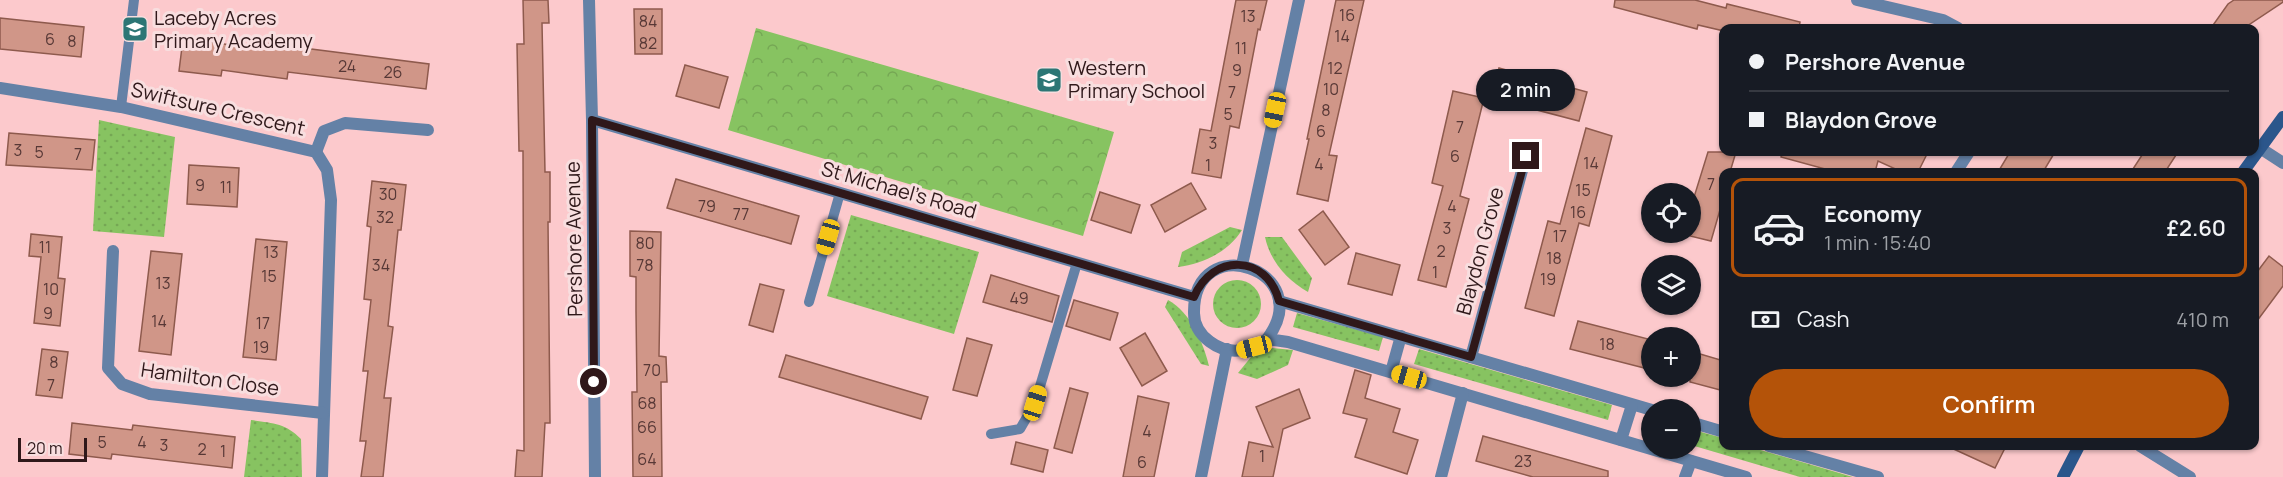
<!DOCTYPE html>
<html lang="en">
<head>
<meta charset="utf-8">
<style>
	:root { --surface:#171b24; --page:#20242c; --text:#f1f3f6; --muted:#9ea1a6; --line:#363941; --accent:#b45309 }
	body { margin:0; font-family:Manrope,sans-serif; background:var(--page); color:var(--text); height:100vh; display:flex; flex-direction:column; font-size:22px; white-space:nowrap }
	* { box-sizing:border-box; margin:0 }
	p { font-size:20px; color:var(--muted) }
	.icon { flex:none; width:33px; height:33px; fill:none; stroke:currentColor; stroke-width:2; stroke-linecap:round; stroke-linejoin:round }
	.map { position:relative; flex:1; overflow:hidden }
	.side { position:absolute; left:1719px; top:168px; width:540px; height:282px; display:flex; flex-direction:column; background:var(--surface); border-radius:12px; box-shadow:0 2px 4px #0004 }
	.side>* { flex:none }
	.banner { position:absolute; left:1719px; top:24px; width:540px; height:132px; border-radius:12px; box-shadow:0 2px 4px #0004; display:grid; align-content:center; height:132px; padding:0 30px; background:var(--surface) }
	.fabs { position:absolute; left:1641px; top:183px; display:grid; gap:12px }
	.fabs a { display:grid; place-items:center; width:60px; height:60px; border-radius:50%; background:var(--surface); box-shadow:0 2px 4px #0004; font-size:30px }
	.scale { position:absolute; left:18px; bottom:15px; width:69px; box-sizing:border-box; padding-left:6px; border:3px solid #2f181a; border-top:0; font-size:16px; line-height:21px; white-space:nowrap; color:#2f181a; -webkit-text-stroke:4px #f8dedf; paint-order:stroke }
	.end { position:absolute; width:27px; height:27px; margin:-14px; border:8px solid #2f181a; background:#fff; box-shadow:0 0 0 3px #fff }
	.from { border-radius:50% }
	.bubble { position:absolute; height:42px; border-radius:21px; background:var(--surface); box-shadow:0 2px 4px #0004; font-size:20px; font-weight:600; line-height:42px; text-align:center }
	.car { position:absolute; width:18px; height:36px; margin:-18px -9px; border-radius:8px; box-shadow:0 0 4px 2px #0007; background:linear-gradient(#f5c518 24%,#345 0 40%,#f5c518 0 76%,#345 0 86%,#f5c518 0) }
	.banner b { display:flex; align-items:center; gap:21px; height:57px; font-size:22px }
	.banner b+b { border-top:2px solid var(--line) }
	.banner i { width:15px; height:15px; background:var(--text) }
	ul { padding:10px 0 0; list-style:none }
	li { display:flex; align-items:center; gap:18px; height:99px; margin:0 12px 9px; padding:0 18px; border:3px solid transparent; border-radius:12px }
	li div { flex:1 }
	li b { display:block; font-size:22px }
	li em { font-style:normal; font-weight:600 }
	li.selected { border-color:var(--accent) }
	li>.icon { width:54px; height:54px; stroke-width:1.5 }
	.pay { display:flex; align-items:center; gap:15px; height:66px; padding:0 30px; font-size:22px }
	.pay p { margin-inline-start:auto }
	.action { display:flex; gap:12px; margin-top:auto; padding:12px 30px }
	.action a { flex:1; height:69px; border-radius:36px; background:var(--accent); color:#fff; font-size:24px; font-weight:600; line-height:69px; text-align:center }
	.map>svg:first-child { display:block }
	.grass { fill:url(#grass-dots) }
	.forest { fill:url(#forest-crowns) }
	.building { fill:#d09688; stroke:#8e5a4d; stroke-width:1.5 }
	.lines { fill:none; stroke-linecap:round; stroke-linejoin:round }
	.lane { stroke:#6481a6; stroke-width:10 }
	.street { stroke:#6481a6; stroke-width:12 }
	.secondary { stroke:#2b568b; stroke-width:12 }
	.route { stroke:#2f181a; stroke-width:8 }
	.labels { text-anchor:middle; stroke-width:6; stroke-linejoin:round; paint-order:stroke }
	.number-label { font-size:16px; fill:#573836 }
	.poi-label { font-size:20px; fill:#2f181a; stroke:#f8dedf; text-anchor:start }
	.street-label { font-size:20px; fill:#2f181a; stroke:#f8dedf }
</style>
</head>
<body>
<div class="map">
<svg width="2283" height="477" viewBox="0 0 2283 477">
	<defs>
		<pattern id="grass-dots" width="8" height="8" patternUnits="userSpaceOnUse" patternTransform="scale(1.5)"><rect width="8" height="8" fill="#87c361"/><path d="M2 2h.1M6 6h.1" fill="none" stroke="#75a754" stroke-width="1.8" stroke-linecap="round"/></pattern>
		<pattern id="forest-crowns" width="20" height="18" patternUnits="userSpaceOnUse" patternTransform="scale(1.5)"><rect width="20" height="18" fill="#87c361"/><path d="M2 6a3 3 0 1 1 6 0M12 15a3 3 0 1 1 6 0" fill="none" stroke="#75a754"/></pattern>
	</defs>
	<rect width="100%" height="100%" fill="#fcc9cc"/>
	<g class="grass">
		<polygon points="99,120 175,137 164,237 93,231"/>
		<polygon points="851,215 979,252 954,334 827,296"/>
		<path d="M1230 227 1242 230C1228 252 1203 264 1178 267L1182 252Z"/>
		<path d="M1265 237H1282L1312 278 1308 292C1287 280 1270 261 1265 237Z"/>
		<circle cx="1237" cy="304" r="24"/>
		<path d="M1168 300C1191 313 1203 342 1209 366L1201 364 1165 307Z"/>
		<polygon points="1297,313 1383,337 1379,351 1293,327"/>
		<polygon points="1272,348 1293,350 1288,365 1257,379 1238,373 1251,357"/>
		<polygon points="1419,349 1612,405 1608,420 1414,364"/>
		<path d="M251 420C272 423 286 423 301 439L302 477H244Z"/>
		<polygon points="1690,429 1723,438 1724,446 1747,446 1853,477 1800,477 1691,445"/>
	</g>
	<polygon class="forest" points="756,28 1114,132 1083,236 728,130"/>
	<g class="building">
		<polygon points="523,0 548,0 549,23 542,23 545,172 550,172 550,222 548,222 550,423 545,423 542,477 515,477 517,450 524,451 523,151 519,151 517,44 524,44"/>
		<polygon points="1236,0 1267,0 1260,30 1258,29 1239,128 1230,126 1221,178 1192,173 1200,129 1211,131"/>
		<polygon points="1336,0 1364,0 1329,155 1337,156 1328,201 1297,194 1309,139 1307,139"/>
		<polygon points="1615,0 1695,0 1726,8 1727,4 1800,22 1799,28 1724,28 1724,31 1698,25 1697,29 1614,7"/>
		<polygon points="2234,0 2283,0 2283,2 2244,28 2211,28 2228,4"/>
		<polygon points="634,9 662,9 662,54 635,54"/>
		<polygon points="0,18 84,27 81,57 0,49"/>
		<polygon points="183,39 248,47 249,41 429,64 426,89 288,72 287,79 222,70 221,76 179,71"/>
		<polygon points="685,65 728,77 719,108 676,96"/>
		<polygon points="1499,68 1587,92 1579,121 1491,98"/>
		<polygon points="1453,91 1484,98 1460,196 1469,199 1446,287 1418,280 1443,186 1432,183"/>
		<polygon points="1586,128 1612,136 1589,226 1579,223 1554,316 1525,308 1548,221 1560,224"/>
		<polygon points="9,133 95,140 92,170 6,165"/>
		<polygon points="1708,152 1736,152 1730,172 1724,172 1724,196 1711,241 1690,236 1690,210"/>
		<polygon points="1782,152 1928,152 1918,172 1902,172 1878,161 1875,172 1836,172 1781,157"/>
		<polygon points="2010,152 2055,152 2043,172 1998,172"/>
		<polygon points="2144,152 2178,152 2165,172 2131,172"/>
		<polygon points="189,165 239,168 237,207 187,204"/>
		<polygon points="676,179 799,216 791,244 667,208"/>
		<polygon points="372,181 406,185 401,230 398,230 388,326 393,327 384,398 391,398 383,477 361,477 366,441 360,441 368,371 363,371 371,300 364,299 371,227 367,226"/>
		<polygon points="1191,183 1206,209 1165,232 1151,205"/>
		<polygon points="1100,192 1140,205 1131,233 1091,220"/>
		<polygon points="1323,211 1349,247 1325,265 1299,230"/>
		<polygon points="630,231 661,232 659,356 666,357 667,382 661,382 662,477 633,477 632,392 637,392 636,311 636,277 630,276"/>
		<polygon points="31,234 62,237 58,278 65,279 60,326 34,323 41,257 29,256"/>
		<polygon points="256,239 287,242 276,360 243,357"/>
		<polygon points="151,251 182,254 171,355 139,351"/>
		<polygon points="1356,253 1400,265 1392,295 1348,284"/>
		<polygon points="2269,256 2283,267 2283,286 2254,325 2254,276"/>
		<polygon points="991,275 1059,296 1052,322 983,302"/>
		<polygon points="760,284 784,290 773,332 749,325"/>
		<polygon points="1074,300 1118,313 1110,340 1066,326"/>
		<polygon points="1578,321 1652,340 1652,370 1570,349"/>
		<polygon points="1145,333 1167,371 1142,386 1120,348"/>
		<polygon points="967,338 992,345 977,396 953,390"/>
		<polygon points="42,349 68,352 62,398 36,395"/>
		<polygon points="1690,351 1724,361 1724,391 1690,382"/>
		<polygon points="786,355 928,397 921,419 779,377"/>
		<polygon points="1355,370 1371,375 1365,398 1400,409 1393,432 1418,440 1407,474 1355,457 1367,419 1343,413"/>
		<polygon points="1070,388 1088,393 1072,453 1054,448"/>
		<polygon points="1299,389 1310,418 1283,429 1273,477 1242,477 1249,442 1273,447 1256,407"/>
		<polygon points="1138,396 1169,403 1154,477 1123,477"/>
		<polygon points="72,423 132,430 133,425 235,437 232,468 112,454 111,459 69,454"/>
		<polygon points="1483,436 1608,471 1608,477 1533,477 1476,461"/>
		<polygon points="1016,442 1048,450 1043,472 1011,464"/>
		<polygon points="1947,446 2006,446 1995,468"/>
	</g>
	<g class="lines">
		<g class="lane">
			<polyline points="121,107 134,0"/>
			<polyline points="809,302 840,193"/>
			<polyline points="991,434 1020,429 1035,403 1077,263"/>
		</g>
		<g class="street">
			<polyline points="589,0 592,120 595,477"/>
			<polyline points="1857,0 1943,20 1958,28"/>
			<polyline points="0,88 121,107 316,152 327,170 331,200 322,477"/>
			<polyline points="592,120 1194,297"/>
			<polyline points="2260,148 2283,163"/>
			<polyline points="316,152 324,131 345,123 428,130"/>
			<polyline points="1956,172 1969,152"/>
			<polyline points="113,251 108,368 122,384 150,394 323,413"/>
			<polyline points="1242,265 1299,0"/>
			<polyline points="1279,301 1652,410"/>
			<path d="M1267 339C1319 270 1193 228 1194 313 1194 336 1220 354 1242 350 1252 349 1259 344 1267 339L1288 342 1746 477"/>
			<polyline points="1471,357 1526,156"/>
			<polyline points="1391,372 1401,336"/>
			<polyline points="1690,422 1724,432"/>
			<polyline points="1621,440 1632,405"/>
			<polyline points="1769,446 1878,477"/>
			<polyline points="2140,446 2190,477"/>
			<polyline points="1201,477 1227,349"/>
			<polyline points="1441,477 1463,393"/>
			<polyline points="1685,477 1691,461"/>
		</g>
		<g class="secondary">
			<polyline points="2243,172 2283,117"/>
			<polyline points="2063,477 2079,446"/>
		</g>
	</g>
	<g class="lines">
		<path class="route" d="M594 382 592 120 1194 297C1212 253 1267 254 1279 301L1471 357 1526 156"/>
	</g>
	<defs>
		<symbol id="school-square" viewBox="-11 -11 22 22"><rect x="-9" y="-9" width="18" height="18" rx="4" fill="#2c7675" stroke="#f8dedf"/><path d="M0-5L7-2L0 1L-7-2ZM-4 1L0 2.5L4 1V4Q0 6-4 4Z" fill="#fff"/></symbol>
	</defs>
	<g fill-rule="evenodd">
		<use href="#school-square" x="120" y="14" width="30" height="30"/>
		<use href="#school-square" x="1034" y="65" width="30" height="30"/>
	</g>
	<g class="labels">
		<g class="number-label">
			<text x="1347" y="21">16</text>
			<text x="1248" y="22">13</text>
			<text x="648" y="27">84</text>
			<text x="1342" y="42">14</text>
			<text x="50" y="45">6</text>
			<text x="72" y="47">8</text>
			<text x="648" y="49">82</text>
			<text x="1241" y="54">11</text>
			<text x="347" y="72">24</text>
			<text x="1335" y="74">12</text>
			<text x="1237" y="76">9</text>
			<text x="393" y="78">26</text>
			<text x="1331" y="95">10</text>
			<text x="1232" y="98">7</text>
			<text x="1326" y="116">8</text>
			<text x="1228" y="120">5</text>
			<text x="1460" y="133">7</text>
			<text x="1321" y="137">6</text>
			<text x="1213" y="149">3</text>
			<text x="18" y="156">3</text>
			<text x="39" y="158">5</text>
			<text x="78" y="160">7</text>
			<text x="1455" y="162">6</text>
			<text x="1591" y="169">14</text>
			<text x="1319" y="170">4</text>
			<text x="1208" y="171">1</text>
			<text x="1711" y="190">7</text>
			<text x="200" y="191">9</text>
			<text x="226" y="193">11</text>
			<text x="1583" y="196">15</text>
			<text x="388" y="200">30</text>
			<text x="707" y="212">79</text>
			<text x="1452" y="212">4</text>
			<text x="1578" y="218">16</text>
			<text x="741" y="220">77</text>
			<text x="385" y="223">32</text>
			<text x="1447" y="234">3</text>
			<text x="1560" y="242">17</text>
			<text x="645" y="249">80</text>
			<text x="45" y="253">11</text>
			<text x="1441" y="257">2</text>
			<text x="271" y="258">13</text>
			<text x="1554" y="264">18</text>
			<text x="381" y="271">34</text>
			<text x="645" y="271">78</text>
			<text x="1435" y="278">1</text>
			<text x="269" y="282">15</text>
			<text x="1548" y="285">19</text>
			<text x="163" y="289">13</text>
			<text x="51" y="295">10</text>
			<text x="1019" y="304">49</text>
			<text x="48" y="319">9</text>
			<text x="159" y="327">14</text>
			<text x="263" y="329">17</text>
			<text x="1607" y="350">18</text>
			<text x="261" y="353">19</text>
			<text x="54" y="368">8</text>
			<text x="652" y="376">70</text>
			<text x="51" y="391">7</text>
			<text x="647" y="409">68</text>
			<text x="647" y="433">66</text>
			<text x="1147" y="437">4</text>
			<text x="102" y="448">5</text>
			<text x="142" y="448">4</text>
			<text x="164" y="451">3</text>
			<text x="202" y="455">2</text>
			<text x="223" y="457">1</text>
			<text x="1262" y="462">1</text>
			<text x="647" y="465">64</text>
			<text x="1523" y="467">23</text>
			<text x="1142" y="468">6</text>
		</g>
		<g class="poi-label">
			<text x="154" y="25">Laceby Acres<tspan x="154" dy="23">Primary Academy</tspan></text>
			<text x="1068" y="75">Western<tspan x="1068" dy="23">Primary School</tspan></text>
		</g>
		<g class="street-label">
			<text transform="translate(218 109) rotate(13)" y="7">Swiftsure Crescent</text>
			<text transform="translate(899 190) rotate(16)" y="7">St Michael's Road</text>
			<text transform="translate(574 239) rotate(-91)" y="7">Pershore Avenue</text>
			<text transform="translate(1480 251) rotate(-75)" y="7">Blaydon Grove</text>
			<text transform="translate(210 379) rotate(8)" y="7">Hamilton Close</text>
		</g>
	</g>
</svg>
<div class="fabs">
<a><svg class="icon" aria-label="locate" viewBox="0 0 24 24"><circle cx="12" cy="12" r="6"/><path d="M12 2v4M12 18v4M2 12h4M18 12h4"/></svg></a>
<a><svg class="icon" aria-label="layers" viewBox="0 0 24 24"><path d="M12 4l9 5-9 5-9-5zM3 14l9 5 9-5"/></svg></a>
<a>+</a>
<a>−</a>
</div>
<div class="scale">20 m</div>
<i class="end from" style="left:594px;top:382px"></i>
<i class="end" style="left:1526px;top:156px"></i>
<div class="bubble" style="left:1476px;top:69px;width:99px">2 min</div>
<i class="car" style="left:1275px;top:110px;rotate:192deg"></i>
<i class="car" style="left:828px;top:237px;rotate:196deg"></i>
<i class="car" style="left:1254px;top:347px;rotate:256deg"></i>
<i class="car" style="left:1409px;top:377px;rotate:286deg"></i>
<i class="car" style="left:1035px;top:403px;rotate:17deg"></i>
<div class="banner">
<b><i class="from"></i>Pershore Avenue</b>
<b><i></i>Blaydon Grove</b>
</div>
<section class="side">
<ul>
<li class="selected"><svg class="icon" aria-label="car" viewBox="0 0 24 24"><path d="M5 17H2v-5l4-1 3-4h7l3 4 3 1v5h-3M9 17h6M6 11h13"/><circle cx="7" cy="17" r="2"/><circle cx="17" cy="17" r="2"/></svg><div><b>Economy</b><p>1 min · 15:40</p></div><em>£2.60</em></li>
</ul>
<div class="pay"><svg class="icon" aria-label="cash" viewBox="0 0 24 24"><path d="M3 7h18v10H3z"/><circle cx="12" cy="12" r="2"/></svg>Cash<p>410 m</p></div>
<div class="action"><a>Confirm</a></div>
</section>
</div>
</body>
</html>
